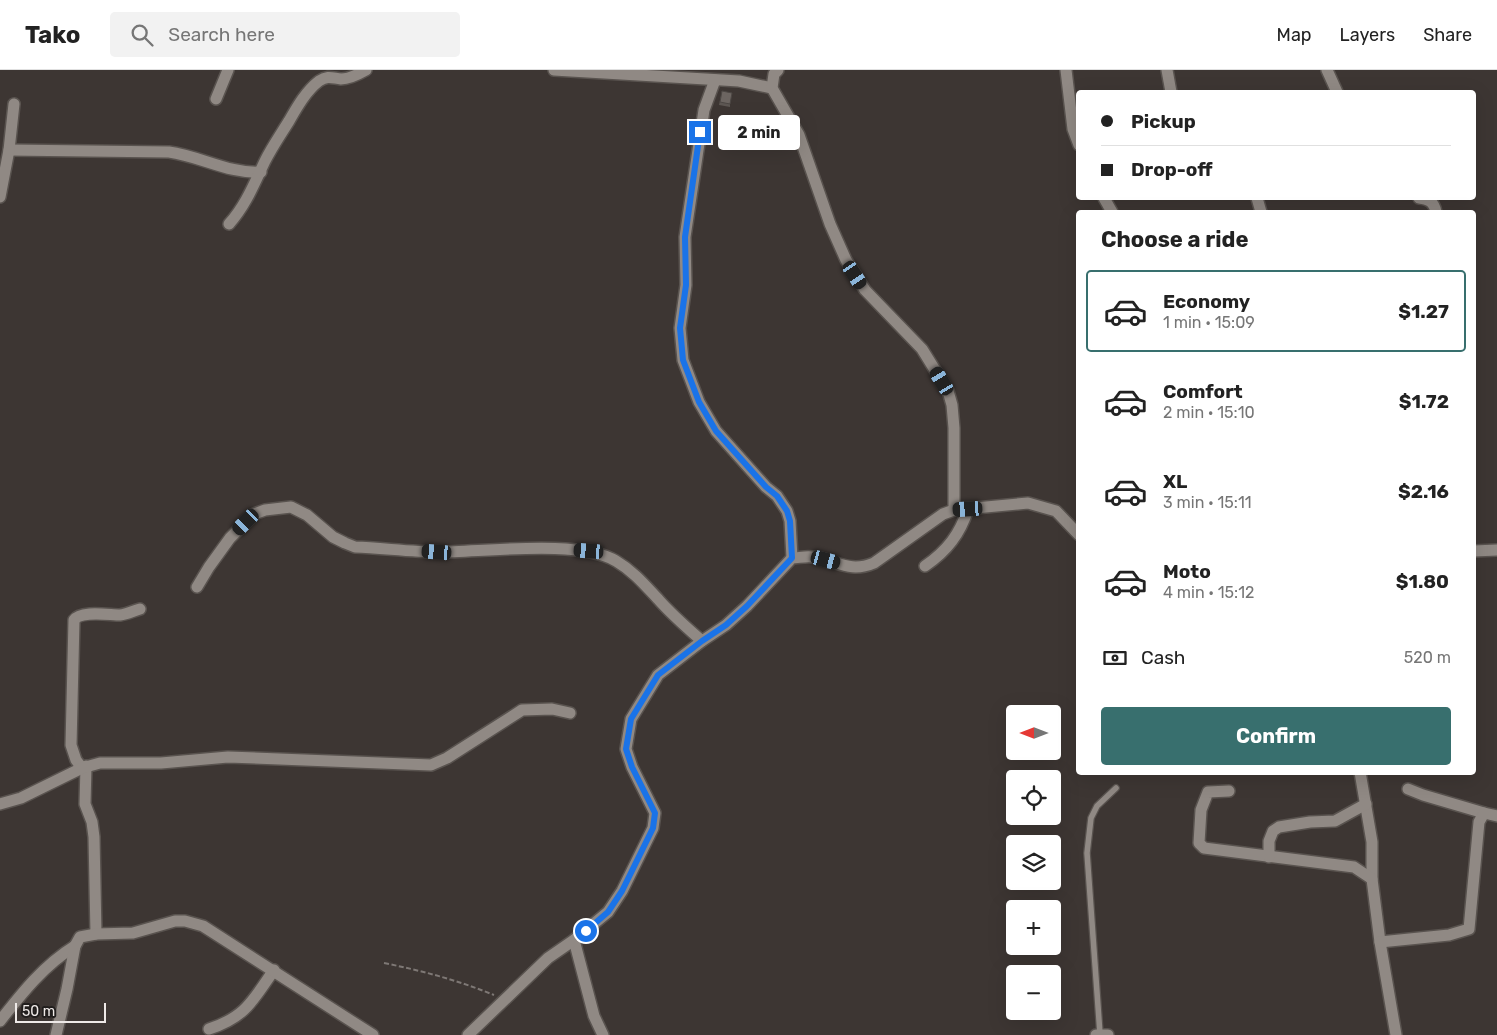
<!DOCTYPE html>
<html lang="en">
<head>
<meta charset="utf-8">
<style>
	:root { --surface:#fff; --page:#f2f2f2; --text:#222; --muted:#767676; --line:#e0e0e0; --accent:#386f6e }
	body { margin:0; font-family:Rubik,sans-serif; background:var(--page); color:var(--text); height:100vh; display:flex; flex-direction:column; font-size:19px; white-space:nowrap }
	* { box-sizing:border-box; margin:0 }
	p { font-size:16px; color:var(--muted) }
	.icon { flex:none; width:28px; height:28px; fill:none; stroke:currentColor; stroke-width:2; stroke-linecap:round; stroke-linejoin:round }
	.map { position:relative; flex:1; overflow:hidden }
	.side { position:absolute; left:1076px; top:140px; width:400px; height:565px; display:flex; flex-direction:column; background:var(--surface); border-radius:5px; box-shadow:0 5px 20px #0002 }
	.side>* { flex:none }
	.hud { position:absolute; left:1076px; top:20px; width:400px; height:110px; border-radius:5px; box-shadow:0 5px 20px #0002; display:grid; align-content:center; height:110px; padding:0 25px; background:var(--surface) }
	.needle { width:32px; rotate:270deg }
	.fabs { position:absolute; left:1006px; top:635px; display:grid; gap:10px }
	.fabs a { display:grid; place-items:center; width:55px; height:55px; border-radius:5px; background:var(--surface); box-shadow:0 5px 20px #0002; font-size:25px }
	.scale { position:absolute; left:15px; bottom:12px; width:91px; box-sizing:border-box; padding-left:5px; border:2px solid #eee9e7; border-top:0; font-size:14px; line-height:18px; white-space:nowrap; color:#eee9e7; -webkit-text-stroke:4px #211e1d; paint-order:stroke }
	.end { position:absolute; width:22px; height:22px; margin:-11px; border:6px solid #1a73e8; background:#fff; box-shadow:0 0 0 2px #fff }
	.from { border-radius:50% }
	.bubble { position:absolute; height:35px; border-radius:5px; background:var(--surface); box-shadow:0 5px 20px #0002; font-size:16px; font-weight:700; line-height:35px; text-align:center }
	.car { position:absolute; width:15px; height:30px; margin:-15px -8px; border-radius:6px; box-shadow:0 0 4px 1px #0007; background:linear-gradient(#222 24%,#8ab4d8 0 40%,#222 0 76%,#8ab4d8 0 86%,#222 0) }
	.hud b { display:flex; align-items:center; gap:18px; height:48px; font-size:19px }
	.hud b+b { border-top:1px solid var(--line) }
	.hud i { width:12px; height:12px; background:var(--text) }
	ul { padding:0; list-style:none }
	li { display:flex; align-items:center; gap:15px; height:82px; margin:0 10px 8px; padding:0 15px; border:2px solid transparent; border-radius:5px }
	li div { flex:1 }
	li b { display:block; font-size:19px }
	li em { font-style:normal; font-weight:700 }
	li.on { border-color:var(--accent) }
	li>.icon { width:45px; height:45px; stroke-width:1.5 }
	h2 { padding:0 25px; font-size:22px; line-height:60px }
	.pay { display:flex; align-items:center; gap:12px; height:55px; padding:0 25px; font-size:19px }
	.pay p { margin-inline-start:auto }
	.button { display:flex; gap:10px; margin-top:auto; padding:10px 25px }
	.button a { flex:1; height:58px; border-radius:5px; background:var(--accent); color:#fff; font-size:20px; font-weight:700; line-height:58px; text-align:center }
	header { display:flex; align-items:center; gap:30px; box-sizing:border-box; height:70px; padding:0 25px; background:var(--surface); border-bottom:1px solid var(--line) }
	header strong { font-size:24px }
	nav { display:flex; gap:28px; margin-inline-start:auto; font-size:18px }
	.search { width:350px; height:45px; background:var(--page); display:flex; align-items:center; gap:12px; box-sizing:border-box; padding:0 18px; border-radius:5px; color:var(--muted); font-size:19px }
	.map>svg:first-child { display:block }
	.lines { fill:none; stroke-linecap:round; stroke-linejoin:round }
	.lane-casing { stroke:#59534f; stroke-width:8 }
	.street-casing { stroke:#59534f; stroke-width:14 }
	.path { stroke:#7e7875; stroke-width:2; stroke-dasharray:5 2.5; stroke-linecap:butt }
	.lane { stroke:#908984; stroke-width:5.5 }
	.street { stroke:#908984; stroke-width:11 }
	.wall { fill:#5d5753 }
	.building { fill:#6c6561; stroke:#4c4744 }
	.route { stroke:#1a73e8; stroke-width:6 }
</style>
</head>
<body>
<header>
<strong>Tako</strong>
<div class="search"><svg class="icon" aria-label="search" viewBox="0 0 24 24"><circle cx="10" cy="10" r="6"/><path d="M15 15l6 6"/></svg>Search here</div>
<nav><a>Map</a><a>Layers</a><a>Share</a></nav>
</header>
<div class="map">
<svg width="1497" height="965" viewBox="0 0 1497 965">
	<rect width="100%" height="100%" fill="#3d3633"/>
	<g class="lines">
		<defs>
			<polyline id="lane" points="1100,964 1087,783 1091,748 1097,736 1116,718"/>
			<g id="street">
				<polyline points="554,0 739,11 772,18"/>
				<polyline points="778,0 774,4 772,18 799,65 830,154 846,190 865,220 922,279 948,321 952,335 954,358 954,440"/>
				<polyline points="1066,0 1073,59 1079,75"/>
				<polyline points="1167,0 1171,22"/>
				<polyline points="1327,0 1337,22"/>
				<polyline points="715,10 704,40 685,167 686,215 680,258 683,290 699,332 716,361 766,417 777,426 787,441 790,451 792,488"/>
				<polyline points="216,29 228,0"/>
				<path d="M9 80 169 82C200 86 229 104 261 102"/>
				<polyline points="0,127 9,80 14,34"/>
				<polyline points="1104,128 1112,142"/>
				<polyline points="1257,128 1261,142"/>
				<path d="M1419 128C1429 129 1434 132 1436 142"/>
				<path d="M229 154C246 135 254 114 265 91 272 77 281 64 289 51 297 37 306 21 319 11 328 5 332 8 341 9 350 9 359 4 366 0"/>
				<polyline points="1474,481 1497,480"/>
				<path d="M925 496C947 481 960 464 968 439"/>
				<path d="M197 517 209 497 230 468 254 444 265 440 291 437 307 445 333 467 345 473 355 477C383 478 411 482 439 482 482 482 581 469 616 491 633 501 644 514 658 529 671 544 686 557 702 571"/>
				<polyline points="86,696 85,734 92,752 94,767 96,864"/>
				<path d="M82 698 76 690 71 675 74 550C81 540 109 545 120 545 127 544 133 541 140 539"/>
				<polyline points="1360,702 1372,772 1372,809 1380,872 1396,965"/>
				<polyline points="1408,719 1423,725 1484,743"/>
				<polyline points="1229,721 1208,722 1201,740 1199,773 1204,778 1354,797 1372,809"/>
				<polyline points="0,734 21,728 82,698 100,693 161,693 228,687 431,695 447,688 522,640 552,639 570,643"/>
				<polyline points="1269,787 1269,771 1273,761 1279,757 1310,752 1335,751 1366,734"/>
				<polyline points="574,870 594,946 603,965"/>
				<polyline points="1380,872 1449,865 1469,859 1479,752 1484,743 1497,746"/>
				<path d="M0 951C22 923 44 895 75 876"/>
				<path d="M209 959C246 947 253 930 274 900"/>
				<polyline points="56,965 67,919 75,876 80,867 96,864 133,863 175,851 185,851 203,856 373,965"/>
				<path d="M468 965 548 888 574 870 608 842 622 821 653 758 655 743 632 697 626 679 631 649 658 605 702 571 726 555 747 536 792 488C798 488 806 486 812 487 836 489 848 504 874 493L943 444 954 440 1028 433 1056 441 1079 465"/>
				<polyline points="1096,965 1108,965"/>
			</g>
		</defs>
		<use href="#lane" class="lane-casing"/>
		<use href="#street" class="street-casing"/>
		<path class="path" d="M384 893C423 901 457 910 494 925"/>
		<use href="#lane" class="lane"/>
		<use href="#street" class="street"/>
	</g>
	<polygon class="wall" points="722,21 730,34 730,37 719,35"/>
	<polygon class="building" points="722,21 732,23 730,34 720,32"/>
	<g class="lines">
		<polyline class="route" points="586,861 608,842 622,821 653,758 655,743 632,697 626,679 631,649 658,605 702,571 726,555 747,536 792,488 790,451 787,441 777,426 766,417 716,361 699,332 683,290 680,258 686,215 685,167 700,62"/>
	</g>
</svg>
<div class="fabs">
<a><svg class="needle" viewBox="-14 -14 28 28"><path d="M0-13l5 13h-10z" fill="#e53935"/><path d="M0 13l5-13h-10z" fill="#767676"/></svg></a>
<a><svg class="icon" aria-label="locate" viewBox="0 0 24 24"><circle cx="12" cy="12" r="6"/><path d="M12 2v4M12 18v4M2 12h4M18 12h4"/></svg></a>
<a><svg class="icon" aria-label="layers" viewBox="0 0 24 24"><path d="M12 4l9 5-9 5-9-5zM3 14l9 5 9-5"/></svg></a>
<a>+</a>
<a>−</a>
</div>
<div class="scale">50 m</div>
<i class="end from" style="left:586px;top:861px"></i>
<i class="end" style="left:700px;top:62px"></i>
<div class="bubble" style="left:718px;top:45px;width:82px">2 min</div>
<i class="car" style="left:855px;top:205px;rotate:147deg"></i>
<i class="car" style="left:942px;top:311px;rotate:329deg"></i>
<i class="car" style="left:968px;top:439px;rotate:267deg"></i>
<i class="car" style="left:246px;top:452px;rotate:225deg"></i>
<i class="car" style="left:589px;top:481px;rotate:274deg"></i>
<i class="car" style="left:437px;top:482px;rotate:274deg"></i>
<i class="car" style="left:826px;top:490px;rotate:105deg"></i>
<div class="hud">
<b><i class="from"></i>Pickup</b>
<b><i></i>Drop-off</b>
</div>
<section class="side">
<h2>Choose a ride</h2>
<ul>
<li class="on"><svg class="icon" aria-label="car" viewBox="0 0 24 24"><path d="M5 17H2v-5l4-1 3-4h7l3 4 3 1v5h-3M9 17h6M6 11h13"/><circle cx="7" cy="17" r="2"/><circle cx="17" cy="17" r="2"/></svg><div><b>Economy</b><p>1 min · 15:09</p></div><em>$1.27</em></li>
<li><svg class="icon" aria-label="car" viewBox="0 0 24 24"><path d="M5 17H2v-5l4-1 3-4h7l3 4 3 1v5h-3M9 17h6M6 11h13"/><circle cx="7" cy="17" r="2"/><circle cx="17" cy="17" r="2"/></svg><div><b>Comfort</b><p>2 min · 15:10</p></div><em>$1.72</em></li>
<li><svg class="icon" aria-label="car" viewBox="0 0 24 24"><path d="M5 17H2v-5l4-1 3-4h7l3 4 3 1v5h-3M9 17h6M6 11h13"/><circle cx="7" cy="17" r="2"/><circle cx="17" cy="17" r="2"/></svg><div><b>XL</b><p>3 min · 15:11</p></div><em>$2.16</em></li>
<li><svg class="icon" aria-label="car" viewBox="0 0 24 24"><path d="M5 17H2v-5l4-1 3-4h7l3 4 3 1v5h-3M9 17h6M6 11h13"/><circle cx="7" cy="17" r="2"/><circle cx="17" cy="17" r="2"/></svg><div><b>Moto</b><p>4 min · 15:12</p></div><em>$1.80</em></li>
</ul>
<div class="pay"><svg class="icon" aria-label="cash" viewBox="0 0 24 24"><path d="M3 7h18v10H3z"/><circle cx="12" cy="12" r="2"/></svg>Cash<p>520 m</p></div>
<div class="button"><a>Confirm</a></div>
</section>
</div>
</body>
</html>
